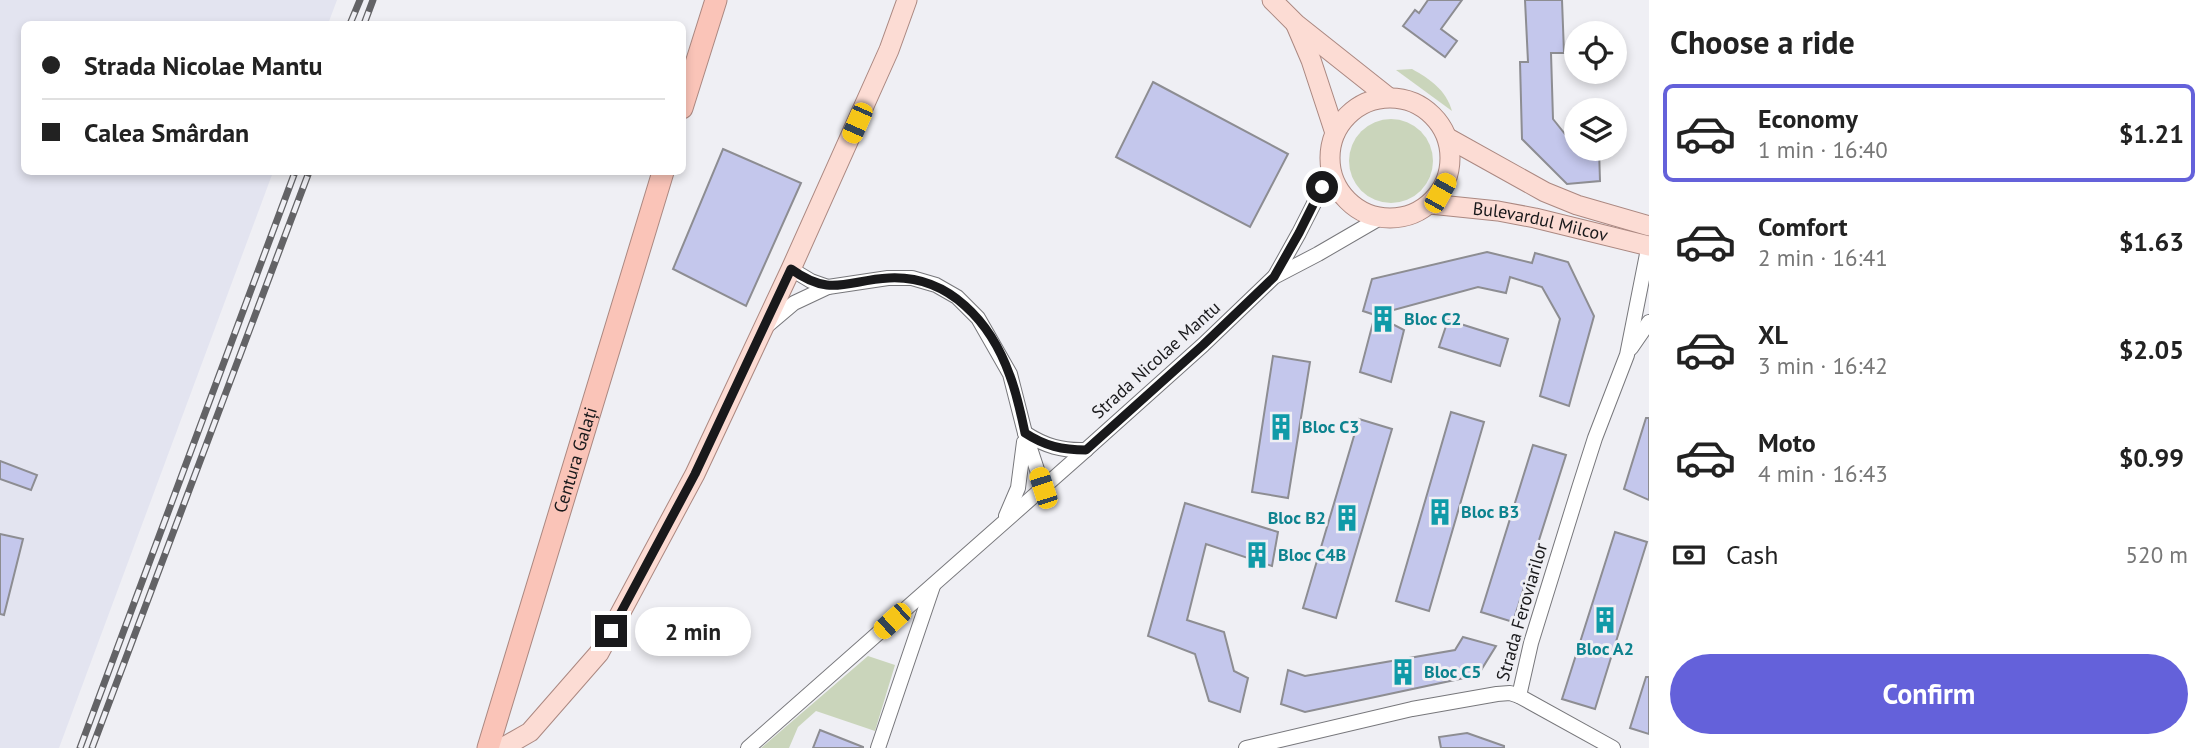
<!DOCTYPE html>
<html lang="en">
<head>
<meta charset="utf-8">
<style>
	:root { --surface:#fff; --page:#f6f6f6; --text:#222; --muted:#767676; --line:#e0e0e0; --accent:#6461da }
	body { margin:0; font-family:"PT Sans",sans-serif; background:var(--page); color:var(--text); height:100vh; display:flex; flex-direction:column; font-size:26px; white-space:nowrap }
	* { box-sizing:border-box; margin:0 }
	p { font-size:23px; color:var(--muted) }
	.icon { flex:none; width:38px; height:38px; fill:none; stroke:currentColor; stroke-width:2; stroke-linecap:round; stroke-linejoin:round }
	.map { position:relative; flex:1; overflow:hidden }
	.sheet { display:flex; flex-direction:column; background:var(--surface); width:560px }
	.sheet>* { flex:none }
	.banner { position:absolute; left:21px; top:21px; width:665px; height:154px; border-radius:10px; box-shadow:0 4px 10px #0003; display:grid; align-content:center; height:154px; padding:0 21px; background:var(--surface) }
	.controls { position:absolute; left:1564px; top:21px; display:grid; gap:14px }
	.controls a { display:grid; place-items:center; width:63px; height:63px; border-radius:50%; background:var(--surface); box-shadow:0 4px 10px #0003; font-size:35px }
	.end { position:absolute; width:32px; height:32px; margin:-16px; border:9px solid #19191b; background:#fff; box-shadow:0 0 0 4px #fff }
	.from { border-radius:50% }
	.bubble { position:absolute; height:49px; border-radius:24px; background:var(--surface); box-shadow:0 4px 10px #0003; font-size:23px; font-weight:700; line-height:49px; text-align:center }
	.car { position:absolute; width:21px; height:42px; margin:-21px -10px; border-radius:9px; box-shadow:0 0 5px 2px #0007; background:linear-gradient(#f5c518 24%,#345 0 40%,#f5c518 0 76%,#345 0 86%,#f5c518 0) }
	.banner b { display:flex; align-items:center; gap:24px; height:66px; font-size:26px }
	.banner b+b { border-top:2px solid var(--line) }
	.banner i { width:18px; height:18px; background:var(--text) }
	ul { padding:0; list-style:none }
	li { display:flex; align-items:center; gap:21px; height:98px; margin:0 14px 10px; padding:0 7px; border:4px solid transparent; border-radius:10px }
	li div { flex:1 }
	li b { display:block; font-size:26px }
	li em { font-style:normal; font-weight:700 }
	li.current { border-color:var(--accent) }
	li>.icon { width:63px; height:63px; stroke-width:1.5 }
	h2 { padding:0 21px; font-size:32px; line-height:84px }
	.pay { display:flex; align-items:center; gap:18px; height:77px; padding:0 21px; font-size:26px }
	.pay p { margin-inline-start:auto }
	.cta { display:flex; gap:14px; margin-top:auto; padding:14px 21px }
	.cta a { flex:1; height:80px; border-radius:42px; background:var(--accent); color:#fff; font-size:28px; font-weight:700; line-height:80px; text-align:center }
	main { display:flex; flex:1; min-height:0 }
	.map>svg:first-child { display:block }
	.built { fill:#e3e4f0 }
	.green { fill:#cad5bb }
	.building { fill:#c4c7ec; stroke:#8d8d92; stroke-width:2 }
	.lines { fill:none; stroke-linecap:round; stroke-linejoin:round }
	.minor-casing { stroke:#77777b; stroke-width:16 }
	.major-casing { stroke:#ab8881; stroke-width:21 }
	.highway-casing { stroke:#ab8881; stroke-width:23 }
	.minor { stroke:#fff; stroke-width:14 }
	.major { stroke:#fcdcd4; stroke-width:19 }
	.highway { stroke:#fac4b8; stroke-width:21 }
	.rail-casing { stroke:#636366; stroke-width:7 }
	.rail { stroke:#efeff4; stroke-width:4.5; stroke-dasharray:13; stroke-linecap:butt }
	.route { stroke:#19191b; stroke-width:9 }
	.labels { text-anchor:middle; stroke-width:6; stroke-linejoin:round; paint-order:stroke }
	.street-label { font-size:18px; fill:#19191b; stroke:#efeff4 }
	.culture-label { font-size:18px; font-weight:bold; fill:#0d838f; stroke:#efeff4; text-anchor:start }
</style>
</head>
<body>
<main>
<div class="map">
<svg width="1649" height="748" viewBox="0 0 1649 748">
	<rect width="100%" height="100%" fill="#efeff4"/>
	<polygon class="built" points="0,0 337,0 328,24 24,24 24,172 273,172 59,748 0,748"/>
	<g class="green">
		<path d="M1412 69C1430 79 1446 90 1452 111L1396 70Z"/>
		<circle cx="1391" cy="161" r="42"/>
		<polygon points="868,656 895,665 875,731 816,711 798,727 789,748 761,748"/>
	</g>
	<g class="building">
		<polygon points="1428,0 1462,0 1441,29 1457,41 1445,57 1403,26 1415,10 1419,13"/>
		<polygon points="1525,0 1562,0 1564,53 1551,53 1553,119 1577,149 1599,149 1600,181 1567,184 1522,139 1520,62 1528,62"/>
		<polygon points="1153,82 1288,154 1250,227 1116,157"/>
		<polygon points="723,149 801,183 746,306 673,269"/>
		<polygon points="1487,252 1532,263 1535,253 1568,262 1594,316 1569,406 1540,396 1560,319 1542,287 1510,277 1506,293 1478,287 1375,315 1404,330 1391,382 1360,372 1375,315 1363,311 1372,279"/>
		<polygon points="1448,320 1508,339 1500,366 1439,347"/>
		<polygon points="1273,356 1310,362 1288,498 1252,492"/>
		<polygon points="1451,412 1484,422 1429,611 1396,601"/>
		<polygon points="1646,418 1649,418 1649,500 1624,489"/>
		<polygon points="1359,419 1392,429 1336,618 1303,608"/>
		<polygon points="1533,445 1566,455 1513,622 1481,612"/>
		<polygon points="0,461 37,475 31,490 0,479"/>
		<polygon points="1185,503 1278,532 1272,566 1206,544 1187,620 1224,632 1234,671 1248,678 1240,712 1209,701 1195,654 1148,636"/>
		<polygon points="1615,532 1647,542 1595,709 1562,699"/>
		<polygon points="0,534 23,539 4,615 0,614"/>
		<polygon points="1463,637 1496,646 1478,675 1305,712 1281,704 1288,670 1305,676 1455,650"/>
		<polygon points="1646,677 1649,677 1649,734 1630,728"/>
		<polygon points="820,730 863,747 863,748 813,748"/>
		<polygon points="1467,733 1504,746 1504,748 1441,748 1439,737"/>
	</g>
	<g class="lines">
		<defs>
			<g id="minor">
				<polyline points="791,269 811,281 828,287"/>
				<polyline points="1275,276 1299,233 1331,170"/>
				<polyline points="768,325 794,303 828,287 888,278 912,278 936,285 957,297 978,318 1010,374 1025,433 1043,488"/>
				<polyline points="1631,348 1649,322"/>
				<path d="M1025 433C1045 446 1062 451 1086 450"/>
				<polyline points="1006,516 1018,488 1024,442"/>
				<polyline points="1519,696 1613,748"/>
				<polyline points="748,748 1079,456 1203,345 1274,277 1318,254 1380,218"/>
				<polyline points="878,748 933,586"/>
				<polyline points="1246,748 1412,709 1497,694 1510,693 1519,696 1531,643 1579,488 1595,438 1627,355 1649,244"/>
			</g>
			<g id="major">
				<polyline points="1272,0 1296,24 1388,97"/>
				<polyline points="1296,25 1311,60 1335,133"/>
				<circle cx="1390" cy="158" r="60"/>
				<polyline points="1448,138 1545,192 1577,205 1649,226"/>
				<path id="s1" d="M1430 204 1498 211 1535 218 1649 246"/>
				<polyline points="502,748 530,732 599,653 695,474 791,269 889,50 907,0"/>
			</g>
			<g id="highway">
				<polyline points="682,108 716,0"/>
				<path id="s2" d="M488 748 663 172"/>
			</g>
		</defs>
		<use href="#minor" class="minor-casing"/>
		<use href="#major" class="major-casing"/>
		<use href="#highway" class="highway-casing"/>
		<use href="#minor" class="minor"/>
		<use href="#major" class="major"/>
		<use href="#highway" class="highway"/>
		<defs>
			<g id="rail">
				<polyline points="350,24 360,0"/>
				<polyline points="364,24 373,0"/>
				<polyline points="80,748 295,172"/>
				<polyline points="92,748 309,172"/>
			</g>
		</defs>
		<use href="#rail" class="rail-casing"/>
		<use href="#rail" class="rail"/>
	</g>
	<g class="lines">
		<path class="route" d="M611 631 695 474 791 269C831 298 847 280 889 278 949 275 991 322 1010 376 1017 394 1021 414 1025 433 1045 446 1062 450 1086 450L1203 345 1274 277 1299 233 1322 187"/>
	</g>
	<defs>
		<symbol id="building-bare" viewBox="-9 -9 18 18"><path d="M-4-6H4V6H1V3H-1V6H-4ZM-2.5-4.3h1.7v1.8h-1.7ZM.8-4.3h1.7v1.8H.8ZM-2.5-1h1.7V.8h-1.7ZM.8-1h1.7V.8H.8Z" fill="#0f9aa8" stroke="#efeff4" stroke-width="2.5" paint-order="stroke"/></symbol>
	</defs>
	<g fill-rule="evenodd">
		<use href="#building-bare" x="1364" y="300" width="38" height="38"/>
		<use href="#building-bare" x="1262" y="408" width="38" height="38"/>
		<use href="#building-bare" x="1421" y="493" width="38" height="38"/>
		<use href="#building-bare" x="1328" y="499" width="38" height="38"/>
		<use href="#building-bare" x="1238" y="536" width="38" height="38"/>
		<use href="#building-bare" x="1586" y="601" width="38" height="38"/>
		<use href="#building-bare" x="1384" y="653" width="38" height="38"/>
	</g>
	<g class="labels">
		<g class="street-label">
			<text dy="6" stroke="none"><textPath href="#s1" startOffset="112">Bulevardul Milcov</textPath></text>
			<text transform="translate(1156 360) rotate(-42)" y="6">Strada Nicolae Mantu</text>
			<text dy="6" stroke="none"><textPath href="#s2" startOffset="301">Centura Galați</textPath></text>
			<text transform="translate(1522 612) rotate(-74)" y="6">Strada Feroviarilor</text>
		</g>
		<g class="culture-label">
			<text x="1404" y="325">Bloc C2</text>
			<text x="1302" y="433">Bloc C3</text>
			<text x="1461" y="518">Bloc B3</text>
			<text x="1326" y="524" text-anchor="end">Bloc B2</text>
			<text x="1278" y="561">Bloc C4B</text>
			<text x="1605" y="655" text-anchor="middle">Bloc A2</text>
			<text x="1424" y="678">Bloc C5</text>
		</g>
	</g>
</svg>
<div class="controls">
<a><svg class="icon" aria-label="locate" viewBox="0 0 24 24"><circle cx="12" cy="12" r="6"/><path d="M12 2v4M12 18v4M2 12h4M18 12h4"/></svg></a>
<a><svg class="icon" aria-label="layers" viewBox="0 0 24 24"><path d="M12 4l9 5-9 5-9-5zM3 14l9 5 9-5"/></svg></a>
</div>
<i class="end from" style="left:1322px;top:187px"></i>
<i class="end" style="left:611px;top:631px"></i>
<div class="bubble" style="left:635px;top:607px;width:116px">2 min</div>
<i class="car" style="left:857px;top:123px;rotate:204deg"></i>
<i class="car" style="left:1440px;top:193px;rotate:29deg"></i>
<i class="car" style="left:1043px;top:488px;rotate:342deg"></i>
<i class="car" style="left:892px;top:621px;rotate:228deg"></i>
<div class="banner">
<b><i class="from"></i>Strada Nicolae Mantu</b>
<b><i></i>Calea Smârdan</b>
</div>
</div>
<section class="sheet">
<h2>Choose a ride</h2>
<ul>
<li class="current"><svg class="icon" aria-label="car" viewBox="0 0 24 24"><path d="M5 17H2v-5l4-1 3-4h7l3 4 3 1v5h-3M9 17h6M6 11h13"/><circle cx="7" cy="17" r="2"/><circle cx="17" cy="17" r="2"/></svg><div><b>Economy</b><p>1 min · 16:40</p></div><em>$1.21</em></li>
<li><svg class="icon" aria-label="car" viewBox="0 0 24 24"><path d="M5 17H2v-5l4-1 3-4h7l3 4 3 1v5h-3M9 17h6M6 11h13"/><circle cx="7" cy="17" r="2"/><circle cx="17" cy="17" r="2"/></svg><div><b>Comfort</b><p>2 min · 16:41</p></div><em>$1.63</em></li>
<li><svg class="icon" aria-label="car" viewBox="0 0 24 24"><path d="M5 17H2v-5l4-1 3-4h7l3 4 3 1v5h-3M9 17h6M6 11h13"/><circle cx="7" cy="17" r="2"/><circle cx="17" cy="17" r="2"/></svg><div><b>XL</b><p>3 min · 16:42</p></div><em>$2.05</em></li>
<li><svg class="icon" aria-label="car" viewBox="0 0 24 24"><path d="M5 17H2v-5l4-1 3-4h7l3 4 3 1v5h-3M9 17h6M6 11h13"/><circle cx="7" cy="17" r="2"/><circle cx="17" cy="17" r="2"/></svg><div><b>Moto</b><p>4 min · 16:43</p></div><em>$0.99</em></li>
</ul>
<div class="pay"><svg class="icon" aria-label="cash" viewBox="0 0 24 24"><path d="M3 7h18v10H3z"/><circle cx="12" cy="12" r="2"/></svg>Cash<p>520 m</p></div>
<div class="cta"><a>Confirm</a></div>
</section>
</main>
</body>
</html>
